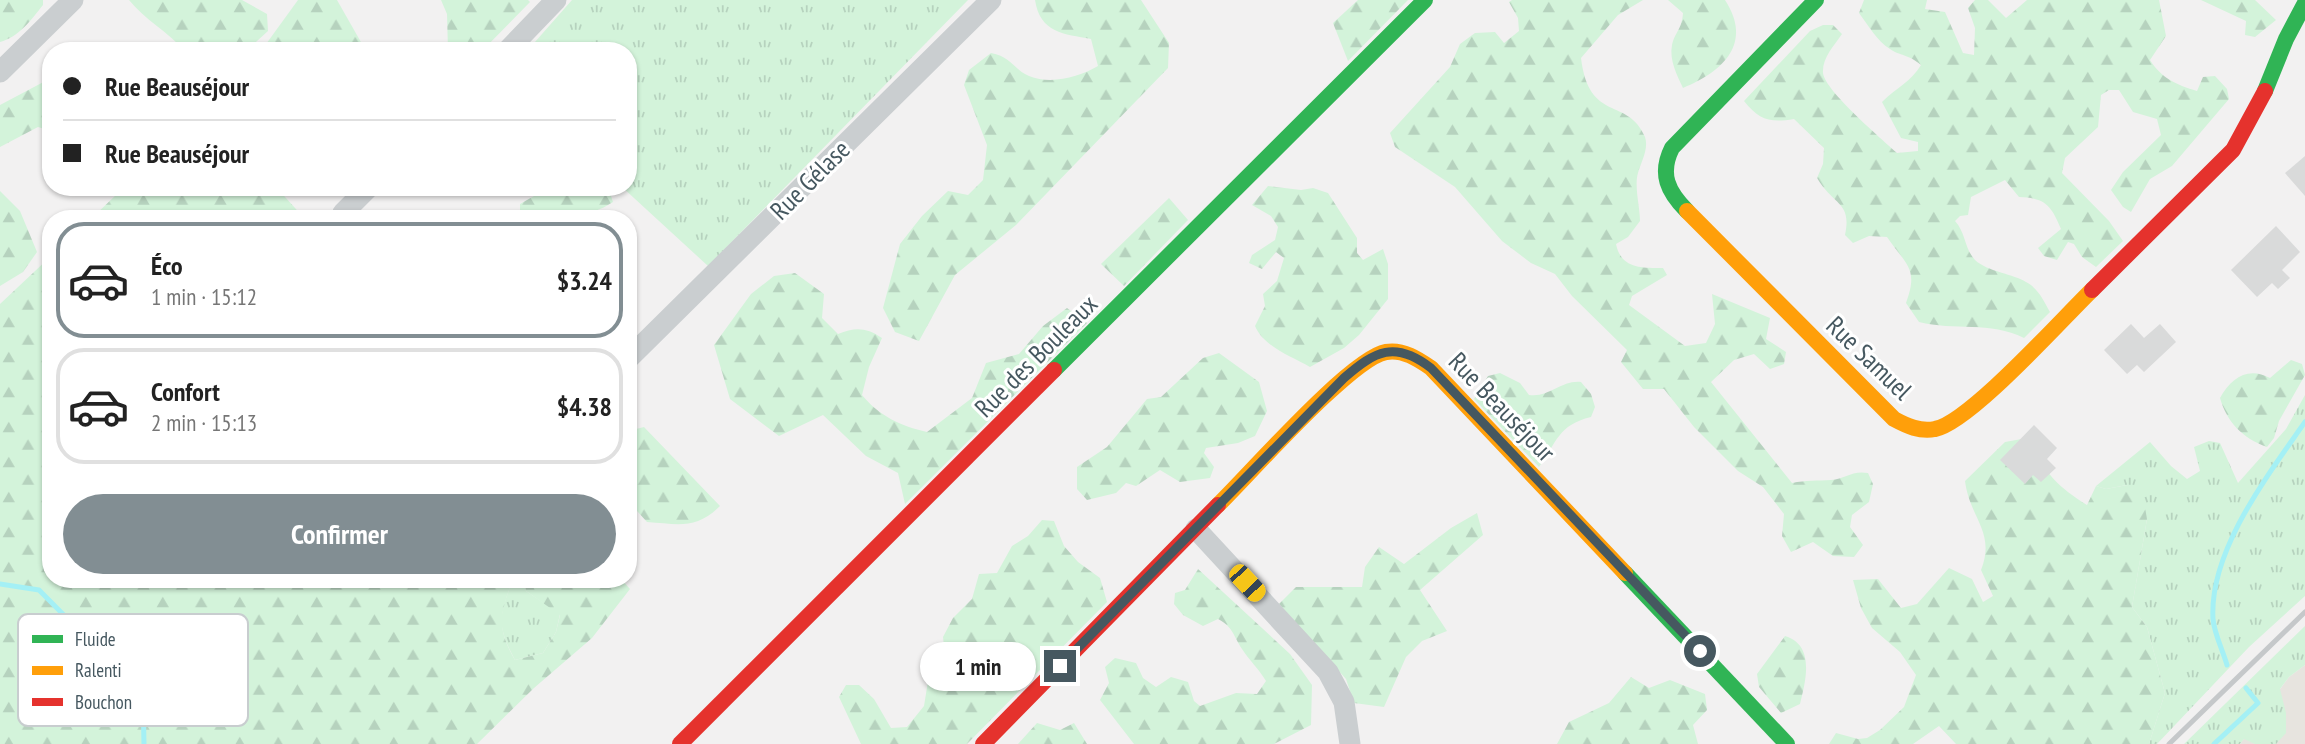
<!DOCTYPE html>
<html lang="fr">
<head>
<meta charset="utf-8">
<style>
	:root { --surface:#fff; --page:#f6f6f6; --text:#222; --muted:#767676; --line:#e0e0e0; --accent:#828e93 }
	body { margin:0; font-family:"PT Sans Narrow",sans-serif; background:var(--page); color:var(--text); height:100vh; display:flex; flex-direction:column; font-size:26px; white-space:nowrap }
	* { box-sizing:border-box; margin:0 }
	p { font-size:23px; color:var(--muted) }
	.icon { flex:none; width:38px; height:38px; fill:none; stroke:currentColor; stroke-width:2; stroke-linecap:round; stroke-linejoin:round }
	.map { position:relative; flex:1; overflow:hidden }
	.sheet { position:absolute; left:42px; top:210px; width:595px; height:378px; display:flex; flex-direction:column; background:var(--surface); border-radius:28px; box-shadow:0 2px 5px #0004 }
	.sheet>* { flex:none }
	.banner { position:absolute; left:42px; top:42px; width:595px; height:154px; border-radius:28px; box-shadow:0 2px 5px #0004; display:grid; align-content:center; height:154px; padding:0 21px; background:var(--surface) }
	.end { position:absolute; width:32px; height:32px; margin:-16px; border:9px solid #465860; background:#fff; box-shadow:0 0 0 4px #fff }
	.from { border-radius:50% }
	.bubble { position:absolute; height:49px; border-radius:24px; background:var(--surface); box-shadow:0 2px 5px #0004; font-size:23px; font-weight:600; line-height:49px; text-align:center }
	.car { position:absolute; width:21px; height:42px; margin:-21px -10px; border-radius:9px; box-shadow:0 0 5px 2px #0007; background:linear-gradient(#f5c518 24%,#345 0 40%,#f5c518 0 76%,#345 0 86%,#f5c518 0) }
	.banner b { display:flex; align-items:center; gap:24px; height:66px; font-size:26px }
	.banner b+b { border-top:2px solid var(--line) }
	.banner i { width:18px; height:18px; background:var(--text) }
	ul { padding:12px 0 0; list-style:none }
	li { display:flex; align-items:center; gap:21px; height:116px; margin:0 14px 10px; padding:0 7px; border:4px solid var(--line); border-radius:28px }
	li div { flex:1 }
	li b { display:block; font-size:26px }
	li em { font-style:normal; font-weight:600 }
	li.current { border-color:var(--accent) }
	li>.icon { width:63px; height:63px; stroke-width:1.5 }
	.button { display:flex; gap:14px; margin-top:auto; padding:14px 21px }
	.button a { flex:1; height:80px; border-radius:42px; background:var(--accent); color:#fff; font-size:28px; font-weight:600; line-height:80px; text-align:center }
	.map>svg:first-child { display:block }
	.commercial { fill:#e7e4df }
	.grass { fill:url(#grass-tufts) }
	.forest { fill:url(#forest-firs) }
	.lines { fill:none; stroke-linecap:round; stroke-linejoin:round }
	.stream { stroke:#a4f0f5; stroke-width:5 }
	.building { fill:#d9dada }
	.street { stroke:#caced0; stroke-width:21 }
	.fast { stroke:#30b455; stroke-width:16 }
	.slow { stroke:#ff9f0a; stroke-width:16 }
	.jam { stroke:#e5322d; stroke-width:16 }
	.rail { stroke:#c5c8ca; stroke-width:5 }
	.route { stroke:#465860; stroke-width:9 }
	.labels { text-anchor:middle; stroke-width:6; stroke-linejoin:round; paint-order:stroke }
	.street-label { font-size:26px; fill:#465860; stroke:#fff }
	.key { fill:#fff; stroke:#c8cdcf; stroke-width:2 }
	.key-label { font-size:19px; fill:#465860 }
</style>
</head>
<body>
<div class="map">
<svg width="2305" height="744" viewBox="0 0 2305 744">
	<defs>
		<pattern id="grass-tufts" width="24" height="20" patternUnits="userSpaceOnUse" patternTransform="scale(1.75)"><rect width="24" height="20" fill="#d3f3da"/><path d="M3 7l-1-3M5 7V3M7 7l1-3M15 17l-1-3M17 17v-4M19 17l1-3" fill="none" stroke="#b6d2be"/></pattern>
		<pattern id="forest-firs" width="22" height="20" patternUnits="userSpaceOnUse" patternTransform="scale(1.75)"><rect width="22" height="20" fill="#d3f3da"/><path d="M5 1l3.5 6h-7zM16 11l3.5 6h-7z" fill="#b6d2be"/></pattern>
	</defs>
	<rect width="100%" height="100%" fill="#f2f1f1"/>
	<polygon class="commercial" points="2305,665 2305,744 2240,744 2289,677"/>
	<g class="grass">
		<polygon points="572,0 968,0 708,266 622,187 628,187 628,51 527,51"/>
		<polygon points="2305,395 2305,596 2249,647 2157,744 2149,744 2165,693 2147,627 2132,607 2147,519 2127,485 2106,489 2096,486 2150,442 2171,466 2187,479 2200,471 2194,447 2209,441 2220,443 2238,483 2286,429"/>
		<path d="M513 579H524L526 591 560 614 556 632 543 653 515 660C496 625 499 616 513 579Z"/>
		<polygon points="2305,626 2305,665 2289,677 2280,689 2286,713 2286,733 2276,744 2255,744 2244,739 2240,744 2184,744"/>
	</g>
	<g class="forest">
		<path d="M0 0H43V5C31 20 19 37 0 42Z"/>
		<path d="M129 0H242L267 14 268 31 246 51H185C167 31 145 20 129 0Z"/>
		<polygon points="298,0 337,0 366,51 261,51"/>
		<polygon points="441,0 528,0 530,2 482,51 448,51 447,14"/>
		<path d="M1035 0H1141L1169 43 1168 68 1016 225 955 275 919 341 895 332 883 308 900 244 922 216 948 191 968 195 983 180 987 145 964 85 969 70 991 53C1012 57 1013 69 1029 76 1051 85 1079 77 1098 66L1091 39C1064 34 1040 33 1035 0Z"/>
		<polygon points="1358,0 1408,0 1348,61 1333,23"/>
		<path d="M1512 0H1643L1618 15 1581 58C1589 124 1628 96 1645 137 1649 149 1641 162 1638 173 1634 186 1640 207 1640 221L1628 237 1616 244C1621 269 1642 268 1663 268L1667 275 1632 296 1629 305 1685 346 1706 343 1715 324 1712 294 1770 318 1766 339 1786 352 1784 364 1770 369 1754 354 1734 360 1711 382 1792 483C1806 480 1817 481 1831 480 1845 479 1852 470 1868 473L1873 484 1869 502 1852 515 1850 527 1863 545 1854 557 1833 556 1813 542 1791 552 1782 536 1784 514 1763 487 1738 471 1694 427 1664 389H1643L1621 362 1627 350 1572 296 1555 274 1531 263 1502 241 1455 187 1395 147 1390 133 1450 67 1460 44 1475 33 1495 32 1504 43 1519 31 1518 18 1509 2Z"/>
		<path d="M1668 0H1725C1753 43 1724 71 1683 88 1677 75 1669 60 1672 45 1675 32 1682 29 1683 13Z"/>
		<path d="M1864 0H1927L1925 9 1945 12 1963 53 1974 55 1975 28 1968 8 1975 0H1988L2006 18 2027 0H2159L2166 36 2150 60C2161 78 2177 85 2197 91L2203 77 2215 76 2227 89 2229 99 2172 166 2150 179 2131 212 2123 207 2111 190 2123 172 2161 135 2157 119 2133 112 2119 90H2109L2101 95 2098 127 2065 158 2062 173 2109 221 2123 241 2096 267 2082 257 2074 244 2068 242 2057 260 2044 256 2038 248 2061 229C2051 205 2045 198 2019 197L2005 180 1971 197 1968 215 1960 216 1955 221C1966 233 1964 248 1975 260 1988 272 2014 274 2026 282 2038 288 2044 301 2050 312L2024 338C1990 321 1954 331 1919 322L1906 303C1919 268 1906 265 1887 237L1869 236 1853 243 1845 235C1852 202 1834 206 1817 178L1823 164 1824 148 1794 119C1770 123 1759 120 1744 101L1810 31 1823 25H1833L1842 34C1834 46 1822 58 1823 73 1825 91 1882 139 1897 153L1918 151V142L1901 138 1882 102C1897 87 1911 82 1921 65 1908 54 1900 56 1890 49 1877 41 1868 25 1859 13Z"/>
		<polygon points="2201,0 2255,0 2276,20 2255,37 2245,35 2246,21"/>
		<polygon points="51,78 51,131 38,127 0,147 0,105"/>
		<path d="M1268 186 1301 190 1313 188 1328 193 1357 238V253L1363 260 1383 249 1388 264V299L1359 335 1344 348 1310 367C1291 356 1264 347 1255 326L1265 306 1263 294 1277 281 1284 258 1276 252 1262 269 1249 263 1252 255 1275 240 1278 227 1271 216 1252 205Z"/>
		<polygon points="100,187 276,187 305,219 91,219 117,194"/>
		<path d="M540 187H608L613 202C586 220 553 219 520 219V204L541 192Z"/>
		<polygon points="0,191 20,211 37,252 23,272 0,286"/>
		<polygon points="1169,198 1188,220 1124,286 1101,264"/>
		<path d="M51 256V579H513C500 614 496 627 515 660L543 653 556 632 560 615 526 591 524 579H621L630 589 592 638 534 688 477 744H0V304Z"/>
		<path d="M795 273 824 294 822 318 838 334C855 327 866 327 882 338L869 367 862 395C879 416 901 426 927 432L972 398 986 363 1019 354 1043 326 1067 308 1087 323 905 504 898 473 866 456 823 415 779 436 730 399 714 345 751 294 774 276Z"/>
		<polygon points="1219,353 1259,382 1267,411 1255,436 1238,443 1206,448 1204,453 1214,467 1210,478 1180,482 1160,470 1136,486 1126,483 1116,493 1087,500 1077,489 1077,467 1107,447 1147,399 1161,397 1203,358"/>
		<path d="M2291 360 2302 364 2305 375 2279 421 2274 438 2267 447C2242 438 2227 422 2220 398 2231 378 2248 366 2270 378Z"/>
		<path d="M1500 373 1520 383 1529 395C1549 398 1561 380 1581 382L1591 394 1595 407 1591 417C1558 425 1557 442 1539 467L1474 399 1488 376Z"/>
		<path d="M644 427 720 506C696 530 678 524 647 522L628 501V431Z"/>
		<path d="M2027 438C2044 471 2055 485 2087 505L2096 486 2106 489 2127 485 2143 496 2147 519 2132 607 2147 627 2165 693 2149 744H1956L1939 726 1913 744H1829L1836 733 1858 739 1867 738 1880 730 1904 707 1916 675 1900 652 1872 628 1861 608 1853 580 1878 579 1901 608 1917 604 1949 568 1972 579 1983 602 1993 596 1981 570C1996 532 1970 519 1965 481L2005 442Z"/>
		<polygon points="1477,513 1483,535 1420,590 1447,631 1422,641 1406,657 1384,707 1354,703 1346,679 1279,604 1296,587 1362,587 1365,567 1379,547 1404,564 1451,528"/>
		<polygon points="1042,520 1054,521 1064,546 1078,562 1100,578 1107,602 967,744 861,744 839,697 846,685 859,685 874,699 891,728 907,727 924,706 929,675 946,664 943,637 953,618 972,599 979,574 997,573 1012,546 1028,536"/>
		<path d="M1198 569 1290 654 1312 685 1311 725 1274 744H1134L1100 700 1109 683 1105 667 1115 658 1136 663 1143 678 1156 687 1171 677 1188 682 1194 701 1200 706 1236 693 1257 694 1266 681C1259 669 1249 660 1242 649 1233 635 1233 627 1218 619L1203 626 1183 615 1174 604 1175 593 1185 590Z"/>
		<path d="M1785 636C1815 645 1806 680 1800 704L1781 713 1759 687 1757 674Z"/>
		<polygon points="1631,677 1649,688 1670,680 1705,694 1707,710 1693,725 1698,744 1557,744 1569,722 1609,703"/>
		<polygon points="1037,723 1060,730 1074,723 1087,744 1018,744"/>
	</g>
	<g class="lines">
		<g class="stream">
			<polyline points="0,584 39,590 143,695 144,744"/>
			<path d="M2227 665C2223 651 2214 633 2213 619 2209 551 2268 475 2305 422"/>
			<polyline points="2214,744 2258,703 2246,688"/>
		</g>
	</g>
	<g class="building">
		<polygon points="2305,156 2305,196 2285,173"/>
		<polygon points="2276,226 2300,252 2282,270 2290,278 2278,289 2272,283 2257,297 2231,270"/>
		<polygon points="2131,324 2144,338 2160,324 2176,342 2144,372 2137,365 2127,374 2104,350"/>
		<polygon points="2034,425 2057,448 2047,459 2056,468 2041,482 2033,475 2025,484 2000,460"/>
	</g>
	<g class="lines">
		<g class="street">
			<polyline points="507,51 556,0"/>
			<polyline points="0,72 73,0"/>
			<polyline points="348,219 343,213 369,187"/>
			<polyline points="628,359 991,0"/>
			<polyline points="1196,529 1328,672 1344,702 1350,744"/>
		</g>
		<g class="fast">
			<polyline points="2265,91 2286,39 2305,3"/>
			<path d="M1687 211C1668 192 1659 174 1672 148L1816 0"/>
			<polyline points="1054,370 1425,0"/>
			<polyline points="1625,573 1787,744"/>
		</g>
		<g class="slow">
			<path d="M1687 211 1894 419C1907 426 1920 432 1935 429 1969 423 2062 319 2092 290"/>
			<path d="M1218 505C1249 475 1351 358 1386 352 1403 349 1418 359 1431 368L1625 573"/>
		</g>
		<g class="jam">
			<polyline points="2092,290 2233,150 2265,91"/>
			<polyline points="680,744 1054,370"/>
			<polyline points="983,744 1218,505"/>
		</g>
		<polyline class="rail" points="2169,744 2305,612"/>
	</g>
	<g class="lines">
		<path class="route" d="M1060 666 1344 378C1375 351 1395 340 1431 368L1700 651"/>
	</g>
	<g class="labels">
		<g class="street-label">
			<text transform="translate(810 180) rotate(-45)" y="9">Rue Gélase</text>
			<text transform="translate(1036 356) rotate(-45)" y="9">Rue des Bouleaux</text>
			<text transform="translate(1869 358) rotate(44)" y="9">Rue Samuel</text>
			<text transform="translate(1502 407) rotate(46)" y="9">Rue Beauséjour</text>
		</g>
	</g>
	<rect x="18" y="614" width="230" height="112" rx="10" class="key"/>
	<rect x="32" y="635" width="31" height="8" fill="#30b455"/>
	<rect x="32" y="666" width="31" height="9" fill="#ff9f0a"/>
	<rect x="32" y="698" width="31" height="8" fill="#e5322d"/>
	<g class="key-label">
		<text x="75" y="646">Fluide</text>
		<text x="75" y="677">Ralenti</text>
		<text x="75" y="709">Bouchon</text>
	</g>
</svg>
<i class="end from" style="left:1700px;top:651px"></i>
<i class="end" style="left:1060px;top:666px"></i>
<div class="bubble" style="left:920px;top:642px;width:116px">1 min</div>
<i class="car" style="left:1247px;top:583px;rotate:137deg"></i>
<div class="banner">
<b><i class="from"></i>Rue Beauséjour</b>
<b><i></i>Rue Beauséjour</b>
</div>
<section class="sheet">
<ul>
<li class="current"><svg class="icon" aria-label="car" viewBox="0 0 24 24"><path d="M5 17H2v-5l4-1 3-4h7l3 4 3 1v5h-3M9 17h6M6 11h13"/><circle cx="7" cy="17" r="2"/><circle cx="17" cy="17" r="2"/></svg><div><b>Éco</b><p>1 min · 15:12</p></div><em>$3.24</em></li>
<li><svg class="icon" aria-label="car" viewBox="0 0 24 24"><path d="M5 17H2v-5l4-1 3-4h7l3 4 3 1v5h-3M9 17h6M6 11h13"/><circle cx="7" cy="17" r="2"/><circle cx="17" cy="17" r="2"/></svg><div><b>Confort</b><p>2 min · 15:13</p></div><em>$4.38</em></li>
</ul>
<div class="button"><a>Confirmer</a></div>
</section>
</div>
</body>
</html>
